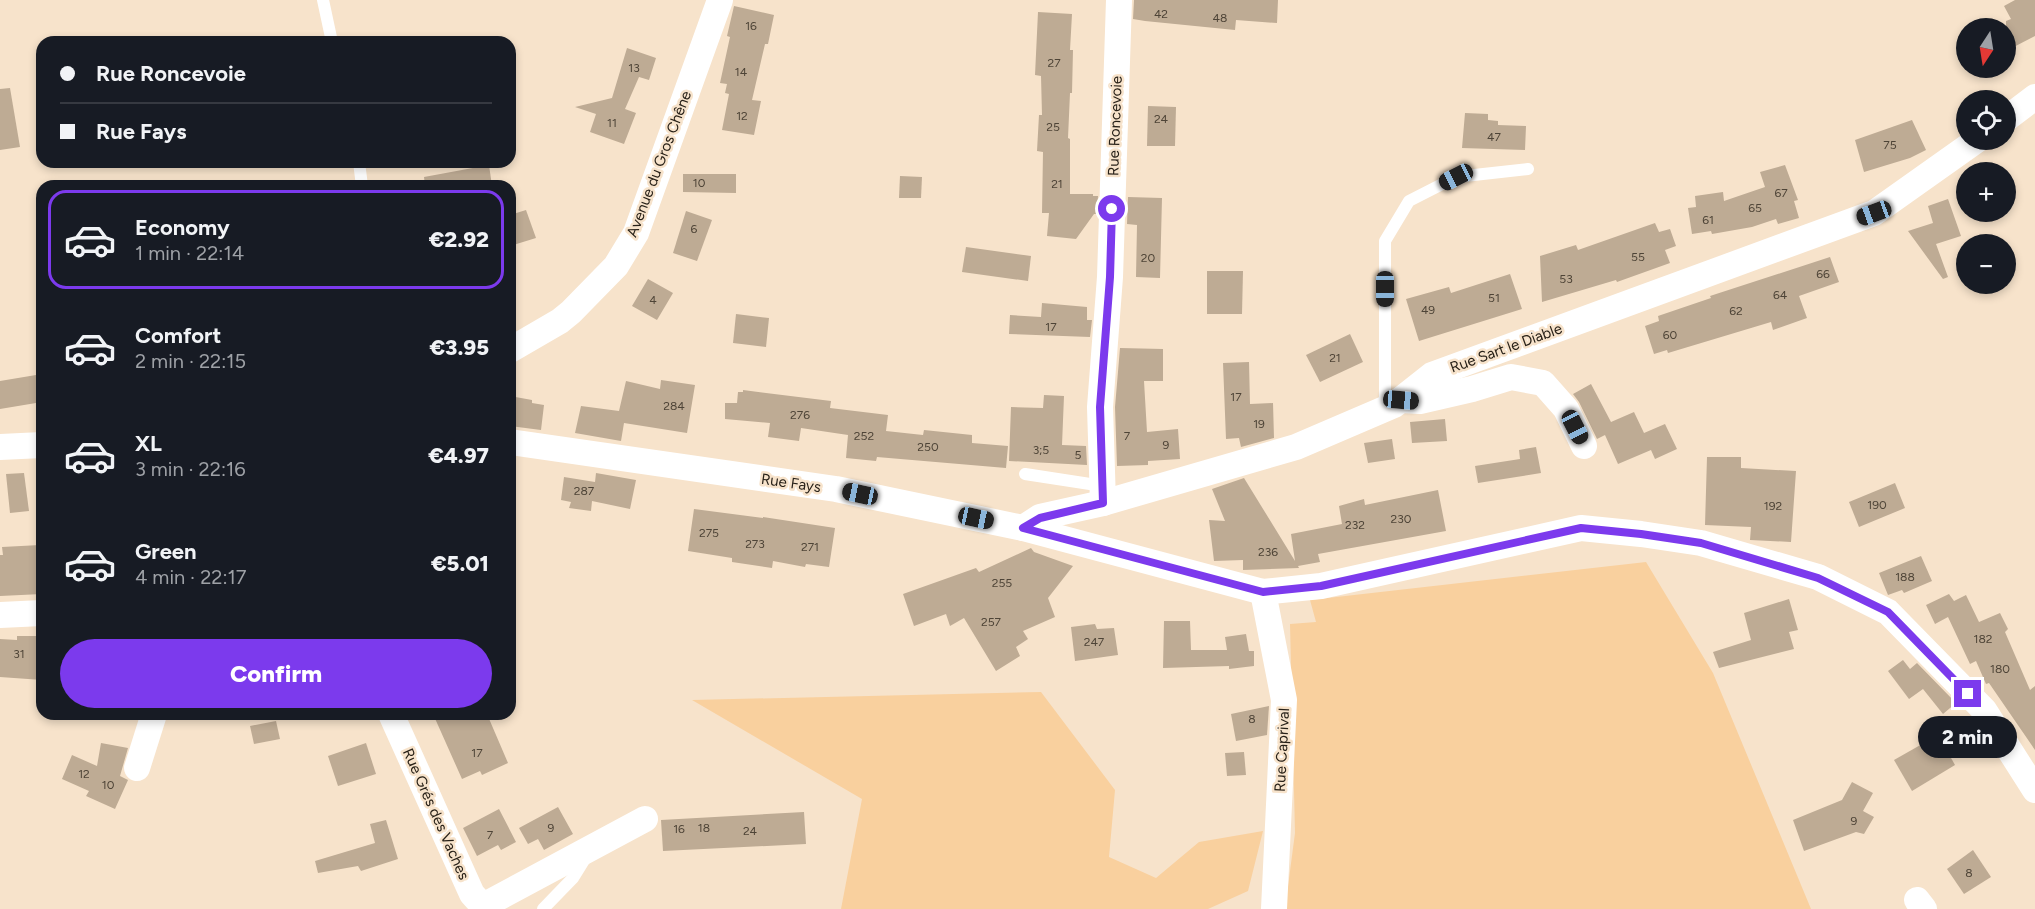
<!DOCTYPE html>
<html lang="en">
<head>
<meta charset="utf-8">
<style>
	:root { --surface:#171b24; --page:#242831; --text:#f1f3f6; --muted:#9ea1a6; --line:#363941; --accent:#7c3aed }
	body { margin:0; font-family:Figtree,sans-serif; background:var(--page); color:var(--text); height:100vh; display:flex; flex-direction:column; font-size:22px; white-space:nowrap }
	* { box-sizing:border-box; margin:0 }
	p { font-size:20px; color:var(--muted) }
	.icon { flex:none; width:33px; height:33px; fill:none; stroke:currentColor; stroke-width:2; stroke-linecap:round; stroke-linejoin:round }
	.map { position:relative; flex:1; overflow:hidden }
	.details { position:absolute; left:36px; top:180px; width:480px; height:540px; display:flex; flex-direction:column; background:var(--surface); border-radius:18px; box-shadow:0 3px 9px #0003 }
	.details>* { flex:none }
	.top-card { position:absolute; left:36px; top:36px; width:480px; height:132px; border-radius:18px; box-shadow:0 3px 9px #0003; display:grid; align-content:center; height:132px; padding:0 24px; background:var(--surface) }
	.needle { width:39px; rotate:192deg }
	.fabs { position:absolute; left:1956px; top:18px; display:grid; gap:12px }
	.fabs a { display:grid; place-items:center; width:60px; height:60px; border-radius:50%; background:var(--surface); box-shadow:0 3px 9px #0003; font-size:30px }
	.end { position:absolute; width:27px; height:27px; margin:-14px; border:8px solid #7c3aed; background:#fff; box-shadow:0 0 0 3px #fff }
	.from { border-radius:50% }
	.bubble { position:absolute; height:42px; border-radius:21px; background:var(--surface); box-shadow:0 3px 9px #0003; font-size:20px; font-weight:800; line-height:42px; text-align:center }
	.car { position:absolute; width:18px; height:36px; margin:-18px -9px; border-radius:8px; box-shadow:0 0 4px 2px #0007; background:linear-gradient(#222 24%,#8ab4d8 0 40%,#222 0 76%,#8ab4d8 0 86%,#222 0) }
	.top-card b { display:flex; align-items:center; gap:21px; height:57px; font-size:22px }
	.top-card b+b { border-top:2px solid var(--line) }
	.top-card i { width:15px; height:15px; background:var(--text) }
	ul { padding:10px 0 0; list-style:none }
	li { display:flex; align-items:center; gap:18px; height:99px; margin:0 12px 9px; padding:0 12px; border:3px solid transparent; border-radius:18px }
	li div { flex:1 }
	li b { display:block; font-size:22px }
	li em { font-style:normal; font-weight:800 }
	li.on { border-color:var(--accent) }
	li>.icon { width:54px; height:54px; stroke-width:1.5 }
	.action { display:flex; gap:12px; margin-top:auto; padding:12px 24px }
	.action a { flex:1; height:69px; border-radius:36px; background:var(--accent); color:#fff; font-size:24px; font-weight:800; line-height:69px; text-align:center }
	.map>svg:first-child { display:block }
	.green { fill:#f9d09e }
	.building { fill:#beab94 }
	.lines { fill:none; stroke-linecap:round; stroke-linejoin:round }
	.service { stroke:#fff; stroke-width:12 }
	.minor { stroke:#fff; stroke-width:26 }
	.route { stroke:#7c3aed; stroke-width:8 }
	.labels { text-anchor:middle; stroke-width:5; stroke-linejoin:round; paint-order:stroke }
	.number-label { font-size:12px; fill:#4e4437 }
	.street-label { font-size:15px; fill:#282118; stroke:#f7e3cb }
</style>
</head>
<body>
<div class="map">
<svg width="2035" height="909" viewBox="0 0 2035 909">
	<rect width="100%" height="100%" fill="#f7e3cb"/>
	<g class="green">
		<polygon points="1646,562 1713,673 1811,909 1285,909 1295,833 1290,624 1316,622 1310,600"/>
		<polygon points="1041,692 1115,790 1109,857 1156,878 1199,842 1263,831 1248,891 1208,909 841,909 862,799 692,700"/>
	</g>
	<g class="building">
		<polygon points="1134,0 1278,0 1277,23 1236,20 1235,30 1145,21 1133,19"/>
		<polygon points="2015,0 2035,0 2035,36 2006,51 2006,21 2011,19 2004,6"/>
		<polygon points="734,6 774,15 768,44 765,44 752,100 761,101 754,135 722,130 729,94 725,93 727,84 720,83 730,37 727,36"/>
		<polygon points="1038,12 1072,14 1070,50 1073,50 1072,93 1070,93 1068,138 1070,139 1070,194 1093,194 1093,196 1098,196 1097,214 1094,214 1076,239 1047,236 1049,213 1042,213 1043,152 1037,151 1039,115 1042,115 1041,76 1035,75"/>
		<polygon points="627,48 656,58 649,80 639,77 625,109 636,113 624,144 590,132 596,114 575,107 612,98"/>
		<polygon points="10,88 20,147 0,150 0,89"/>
		<polygon points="1148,106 1176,107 1175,146 1147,146"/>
		<polygon points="1465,113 1488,114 1488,120 1498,121 1498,125 1526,126 1525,150 1462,148"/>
		<polygon points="1912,120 1926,150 1910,158 1864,172 1855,140"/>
		<polygon points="489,165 492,186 425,186 424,177"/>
		<polygon points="1785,165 1798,200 1794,201 1799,218 1778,224 1776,219 1752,227 1712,234 1711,231 1692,234 1688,208 1696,207 1695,196 1723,192 1724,201 1765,187 1760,172"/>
		<polygon points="683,174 736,174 736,193 683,192"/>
		<polygon points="900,176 922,177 921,198 899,198"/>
		<polygon points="1128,197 1162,198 1160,278 1136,277 1137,225 1127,224"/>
		<polygon points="1948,199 1961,236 1936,244 1948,277 1943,279 1908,231 1933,223 1928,206"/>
		<polygon points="526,210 536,238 510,246 510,215"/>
		<polygon points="686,211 712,220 697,261 673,253"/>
		<polygon points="1655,223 1659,232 1670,229 1676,246 1665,250 1670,263 1617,282 1616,280 1542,302 1540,256 1576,245 1578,250"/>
		<polygon points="966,247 1031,256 1028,281 962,272"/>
		<polygon points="1830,257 1839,282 1799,296 1807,318 1773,330 1771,322 1668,353 1667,350 1654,354 1645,326 1659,321 1658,316 1711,298 1710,296"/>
		<polygon points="1207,271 1243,271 1242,314 1207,314"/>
		<polygon points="1510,274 1522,309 1419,341 1406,299 1449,287 1451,293"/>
		<polygon points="648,279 673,293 657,320 632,306"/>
		<polygon points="1042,303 1087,307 1087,320 1092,320 1090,337 1009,334 1010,315 1041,317"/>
		<polygon points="736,314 769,318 766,347 733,343"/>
		<polygon points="1350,334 1363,362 1320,382 1306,355"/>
		<polygon points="1120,348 1163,349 1163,381 1144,381 1147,432 1178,429 1180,459 1148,461 1148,465 1117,466 1115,407"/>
		<polygon points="1249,362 1250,404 1273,403 1274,438 1241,447 1239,438 1226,439 1223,363"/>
		<polygon points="42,374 42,402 0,409 0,381"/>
		<polygon points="661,380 695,385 687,433 624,423 621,441 575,433 581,406 619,411 626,381 660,389"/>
		<polygon points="1591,384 1611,422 1634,412 1644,433 1665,424 1677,449 1655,459 1651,450 1618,464 1605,435 1597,439 1579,402 1573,394"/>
		<polygon points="743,390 831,401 830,408 888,415 886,431 923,435 924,430 972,435 972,443 1008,446 1006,468 877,457 876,461 846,458 848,435 801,428 799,441 768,437 770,423 725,419 725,403 737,403 738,392 743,392"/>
		<polygon points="1044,395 1064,396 1062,445 1086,446 1087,465 1009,461 1011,407 1043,408"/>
		<polygon points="510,396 532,400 532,403 544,405 541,430 510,426"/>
		<polygon points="1445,419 1447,441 1412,443 1410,422"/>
		<polygon points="1392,439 1395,459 1368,463 1364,443"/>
		<polygon points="1536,447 1541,473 1478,483 1475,466 1520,459 1519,450"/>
		<polygon points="1707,457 1741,457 1741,468 1796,471 1791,542 1750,540 1751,527 1705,525"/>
		<polygon points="24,473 29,511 10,513 6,474"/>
		<polygon points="596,473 636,480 630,509 592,501 591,511 569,508 571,502 561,500 564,477 595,482"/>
		<polygon points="1244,478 1295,561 1291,534 1342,524 1339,506 1364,499 1365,505 1438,490 1446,531 1318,554 1320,562 1298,566 1299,568 1243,570 1243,560 1214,561 1209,520 1225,521 1212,489"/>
		<polygon points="1895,483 1905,508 1859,527 1849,502"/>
		<polygon points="694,509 763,518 763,517 835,528 829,567 806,564 805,567 773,561 772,568 732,562 732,558 688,551"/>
		<polygon points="40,545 42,594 0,596 0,555 3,555 2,547"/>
		<polygon points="1031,548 1034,552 1073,566 1048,598 1055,617 1023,631 1028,639 1016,647 1020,656 996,671 964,618 950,626 946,614 914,626 903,594 976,568 979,572"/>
		<polygon points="1921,556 1932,581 1904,593 1902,590 1888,595 1879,573"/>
		<polygon points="1949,594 1954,601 1966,595 1979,622 2000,613 2008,629 2005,632 2030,690 2035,686 2035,750 1989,683 1986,684 1976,661 1970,664 1948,617 1935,624 1926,605"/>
		<polygon points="1789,599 1798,630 1789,632 1794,649 1719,668 1713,652 1751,640 1744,613"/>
		<polygon points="1164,621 1190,621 1191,650 1227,650 1225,637 1246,634 1249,651 1254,651 1254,666 1229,669 1229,666 1163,668"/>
		<polygon points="1095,624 1097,629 1114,628 1118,655 1075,661 1071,627"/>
		<polygon points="17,636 42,636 42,680 0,677 0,639 17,640"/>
		<polygon points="1903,660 1910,669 1917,663 1956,703 1943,714 1923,689 1909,699 1888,671"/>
		<polygon points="1269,706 1267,735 1236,741 1231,714"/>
		<polygon points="433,714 487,714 508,763 482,775 480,771 462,779"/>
		<polygon points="276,721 280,739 254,744 250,726"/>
		<polygon points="1938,735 1955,765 1912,791 1894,760"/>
		<polygon points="101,743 128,748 120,776 128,780 115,809 86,796 89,791 62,779 72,755 97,766"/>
		<polygon points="366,743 376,774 338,786 328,756"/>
		<polygon points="1244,752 1246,775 1227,776 1225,753"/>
		<polygon points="1852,782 1873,793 1863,811 1874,817 1864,834 1856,832 1804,851 1793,820 1842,800"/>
		<polygon points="558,807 573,834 544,850 538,839 528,844 519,828"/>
		<polygon points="499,809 516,842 501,850 498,845 477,856 463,828"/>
		<polygon points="804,812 806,844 663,851 661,820"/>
		<polygon points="386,820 398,859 361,871 358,866 318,873 315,861 375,843 370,824"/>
		<polygon points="1973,850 1991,877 1964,894 1947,869"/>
	</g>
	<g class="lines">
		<g class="service">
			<polyline points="323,0 332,42"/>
			<polyline points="359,162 362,186"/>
			<polyline points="1385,409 1385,241 1409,201 1456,177 1528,169"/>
			<polyline points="1025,474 1103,486"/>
			<polyline points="543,909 573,878 586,857"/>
		</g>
		<g class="minor">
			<polyline points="2006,119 2035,97"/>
			<polyline points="510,350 560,321 571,312 616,266 636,233 720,0"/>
			<polyline points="1400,400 1420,401 1472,389 1511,377 1543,383 1566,409 1584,446"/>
			<polyline points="510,442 836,489 1023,528 1263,592 1321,586 1581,528 1641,534 1701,543 1818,577 1888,612 1984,710 2035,790"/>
			<polyline points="0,447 42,445"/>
			<polyline points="1103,503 1100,407 1110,277 1119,0"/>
			<polyline points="1023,528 1040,517 1103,503 1296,447 1394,405 1432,375 1874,213 1977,140"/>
			<polyline points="1263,592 1284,700 1274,909"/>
			<polyline points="0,615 42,613"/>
			<polyline points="391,714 472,894 483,906 489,909"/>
			<polyline points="137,768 154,714"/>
			<polyline points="1917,900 1924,909"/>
			<polyline points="483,906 645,819"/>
		</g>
	</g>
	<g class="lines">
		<polyline class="route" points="1112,209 1110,277 1100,407 1103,503 1040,518 1023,528 1263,592 1321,586 1581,528 1641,534 1701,543 1818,578 1888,612 1968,694"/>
	</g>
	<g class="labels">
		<g class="number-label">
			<text x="1161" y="18">42</text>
			<text x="1220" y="22">48</text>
			<text x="751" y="30">16</text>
			<text x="1054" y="67">27</text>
			<text x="634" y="72">13</text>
			<text x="741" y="76">14</text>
			<text x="742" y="120">12</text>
			<text x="1161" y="123">24</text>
			<text x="612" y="127">11</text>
			<text x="1053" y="131">25</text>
			<text x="1494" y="141">47</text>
			<text x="1890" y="149">75</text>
			<text x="699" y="187">10</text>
			<text x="1057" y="188">21</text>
			<text x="1781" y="197">67</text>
			<text x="1755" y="212">65</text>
			<text x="1708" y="224">61</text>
			<text x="694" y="233">6</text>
			<text x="1638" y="261">55</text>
			<text x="1148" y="262">20</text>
			<text x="1823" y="278">66</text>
			<text x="1566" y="283">53</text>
			<text x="1780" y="299">64</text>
			<text x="1494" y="302">51</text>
			<text x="653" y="304">4</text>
			<text x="1428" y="314">49</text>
			<text x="1736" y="315">62</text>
			<text x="1051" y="331">17</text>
			<text x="1670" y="339">60</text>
			<text x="1335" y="362">21</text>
			<text x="1236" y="401">17</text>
			<text x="674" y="410">284</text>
			<text x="800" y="419">276</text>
			<text x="1259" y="428">19</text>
			<text x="864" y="440">252</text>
			<text x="1127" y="440">7</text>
			<text x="1166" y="449">9</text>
			<text x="928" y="451">250</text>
			<text x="1041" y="454">3;5</text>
			<text x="1078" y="459">5</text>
			<text x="584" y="495">287</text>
			<text x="1877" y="509">190</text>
			<text x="1773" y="510">192</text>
			<text x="1401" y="523">230</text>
			<text x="1355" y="529">232</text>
			<text x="709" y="537">275</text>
			<text x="755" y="548">273</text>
			<text x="810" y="551">271</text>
			<text x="1268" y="556">236</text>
			<text x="1905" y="581">188</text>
			<text x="1002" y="587">255</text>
			<text x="991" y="626">257</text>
			<text x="1983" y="643">182</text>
			<text x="1094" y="646">247</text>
			<text x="19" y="658">31</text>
			<text x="2000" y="673">180</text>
			<text x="1252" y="723">8</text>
			<text x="477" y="757">17</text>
			<text x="84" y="778">12</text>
			<text x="108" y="789">10</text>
			<text x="1854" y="825">9</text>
			<text x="551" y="832">9</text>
			<text x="704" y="832">18</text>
			<text x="679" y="833">16</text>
			<text x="750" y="835">24</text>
			<text x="490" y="839">7</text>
			<text x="1969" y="877">8</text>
		</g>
		<g class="street-label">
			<text transform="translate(1115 126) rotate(-88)" y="5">Rue Roncevoie</text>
			<text transform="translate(659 164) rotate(-69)" y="5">Avenue du Gros Chêne</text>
			<text transform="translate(1506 348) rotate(-20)" y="5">Rue Sart le Diable</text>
			<text transform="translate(791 483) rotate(8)" y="5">Rue Fays</text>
			<text transform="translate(1282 750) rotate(-87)" y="5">Rue Caprival</text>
			<text transform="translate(436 814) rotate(66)" y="5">Rue Grés des Vaches</text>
		</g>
	</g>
</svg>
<div class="fabs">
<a><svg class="needle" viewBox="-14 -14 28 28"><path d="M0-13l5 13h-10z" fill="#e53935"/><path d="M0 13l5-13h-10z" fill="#9ea1a6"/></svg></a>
<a><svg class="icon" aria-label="locate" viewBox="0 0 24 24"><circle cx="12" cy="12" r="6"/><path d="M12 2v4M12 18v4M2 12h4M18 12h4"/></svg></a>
<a>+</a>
<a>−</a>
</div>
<i class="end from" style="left:1112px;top:209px"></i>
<i class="end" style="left:1968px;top:694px"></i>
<div class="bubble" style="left:1918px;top:716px;width:99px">2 min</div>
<i class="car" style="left:1456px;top:177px;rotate:243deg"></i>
<i class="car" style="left:1874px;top:213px;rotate:250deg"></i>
<i class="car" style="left:1385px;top:289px;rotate:180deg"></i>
<i class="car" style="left:1401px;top:400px;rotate:95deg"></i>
<i class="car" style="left:1575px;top:427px;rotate:153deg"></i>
<i class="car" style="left:860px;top:494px;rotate:282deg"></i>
<i class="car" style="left:976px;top:518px;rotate:102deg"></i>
<div class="top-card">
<b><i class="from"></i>Rue Roncevoie</b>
<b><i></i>Rue Fays</b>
</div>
<section class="details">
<ul>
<li class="on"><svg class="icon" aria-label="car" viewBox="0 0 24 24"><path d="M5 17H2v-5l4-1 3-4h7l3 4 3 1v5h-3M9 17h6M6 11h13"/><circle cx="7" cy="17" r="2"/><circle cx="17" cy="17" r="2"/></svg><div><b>Economy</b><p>1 min · 22:14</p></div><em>€2.92</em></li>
<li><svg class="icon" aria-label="car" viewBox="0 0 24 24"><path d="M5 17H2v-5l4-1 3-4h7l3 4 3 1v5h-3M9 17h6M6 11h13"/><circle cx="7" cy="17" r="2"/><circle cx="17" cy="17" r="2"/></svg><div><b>Comfort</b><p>2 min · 22:15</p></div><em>€3.95</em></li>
<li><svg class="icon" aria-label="car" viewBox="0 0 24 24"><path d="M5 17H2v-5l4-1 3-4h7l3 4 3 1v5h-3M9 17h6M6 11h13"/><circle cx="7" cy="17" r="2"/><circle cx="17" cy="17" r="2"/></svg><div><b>XL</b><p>3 min · 22:16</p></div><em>€4.97</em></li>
<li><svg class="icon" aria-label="car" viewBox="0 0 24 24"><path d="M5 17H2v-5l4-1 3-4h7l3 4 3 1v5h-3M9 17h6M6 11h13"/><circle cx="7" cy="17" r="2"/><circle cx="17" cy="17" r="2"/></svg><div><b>Green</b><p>4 min · 22:17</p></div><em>€5.01</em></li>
</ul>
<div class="action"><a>Confirm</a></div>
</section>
</div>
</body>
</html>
